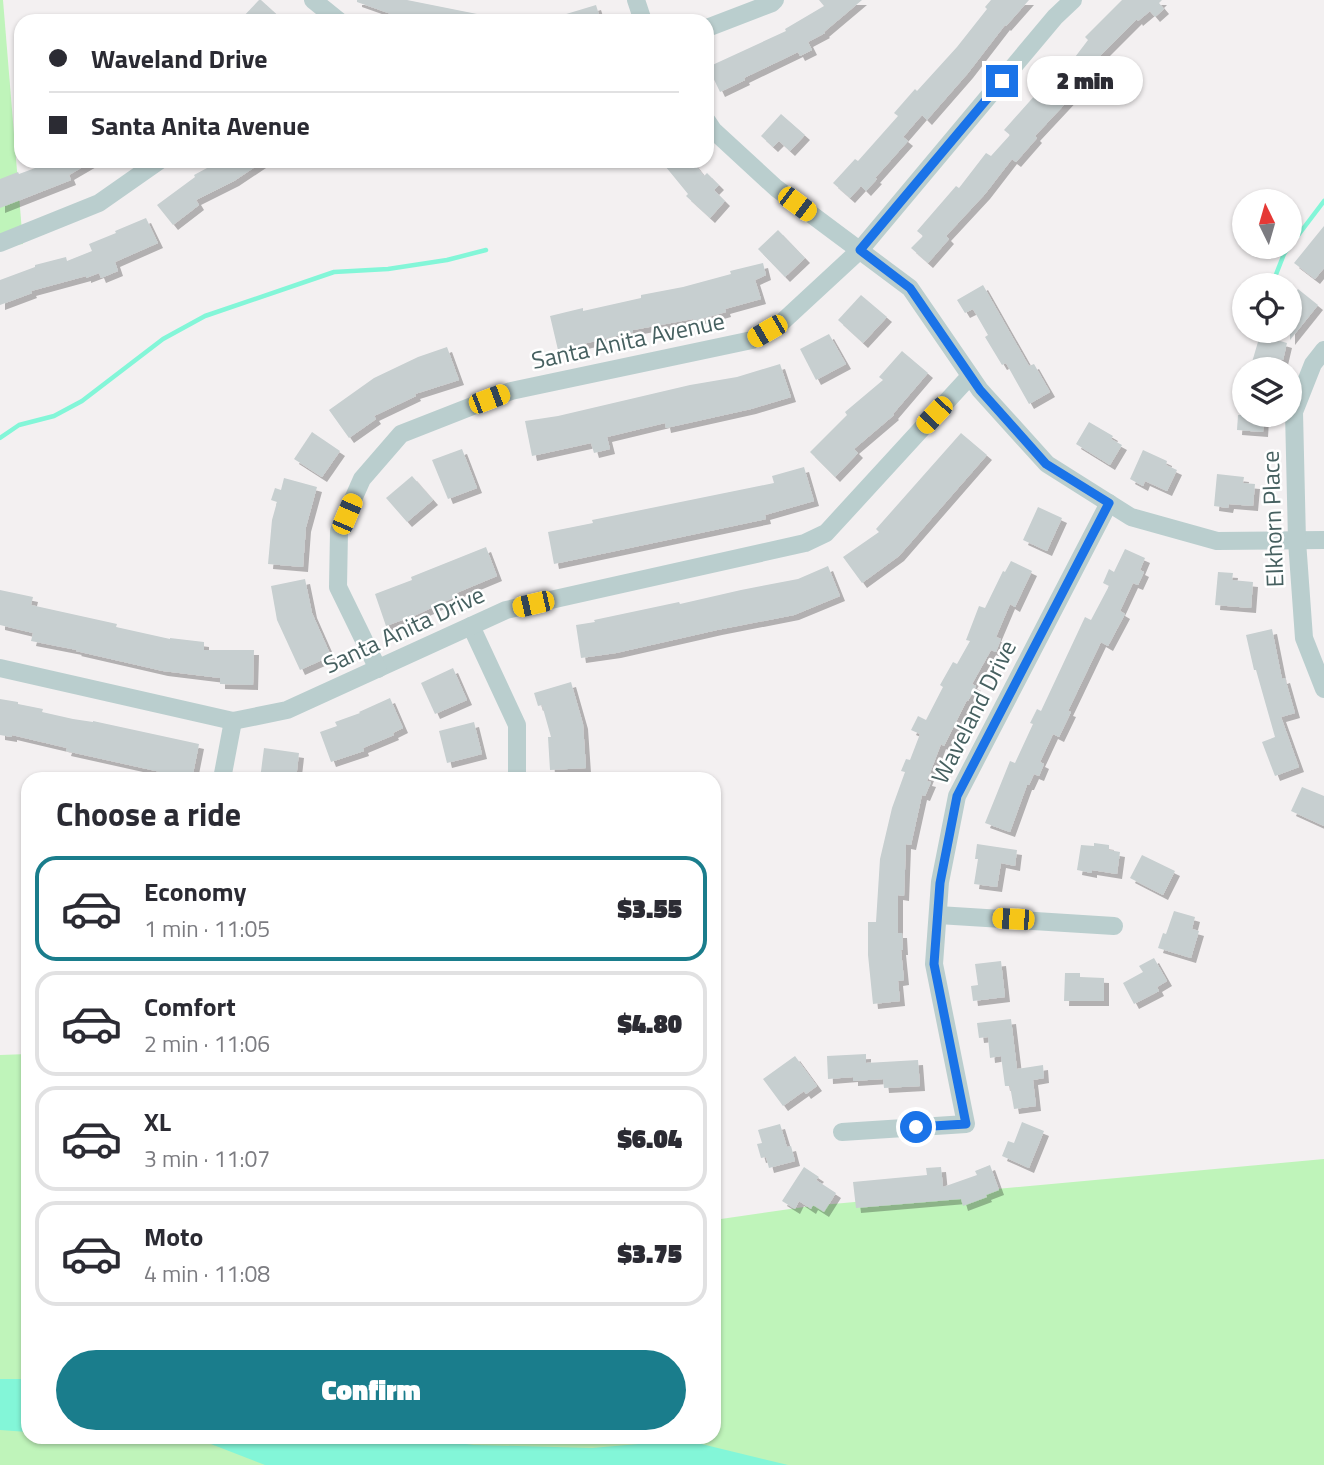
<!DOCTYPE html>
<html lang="en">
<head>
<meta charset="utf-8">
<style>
	:root { --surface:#fff; --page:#f7f7f7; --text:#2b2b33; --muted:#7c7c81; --line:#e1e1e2; --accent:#1a7d8c }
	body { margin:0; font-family:"Titillium Web",sans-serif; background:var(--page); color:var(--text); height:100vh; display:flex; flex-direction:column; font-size:26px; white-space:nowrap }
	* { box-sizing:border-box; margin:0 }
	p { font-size:23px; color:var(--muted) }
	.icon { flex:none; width:38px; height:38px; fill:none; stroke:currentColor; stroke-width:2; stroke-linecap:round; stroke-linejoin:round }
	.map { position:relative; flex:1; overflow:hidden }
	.panel { position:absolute; left:21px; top:772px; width:700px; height:672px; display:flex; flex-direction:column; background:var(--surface); border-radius:21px; box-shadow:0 2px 5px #0004 }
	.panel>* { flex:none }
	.guide { position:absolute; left:14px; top:14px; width:700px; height:154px; border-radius:21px; box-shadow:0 2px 5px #0004; display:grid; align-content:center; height:154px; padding:0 35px; background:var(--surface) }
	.needle { width:46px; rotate:355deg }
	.fabs { position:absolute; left:1232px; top:189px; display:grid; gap:14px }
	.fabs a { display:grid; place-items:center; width:70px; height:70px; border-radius:50%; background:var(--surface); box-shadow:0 2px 5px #0004; font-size:35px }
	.end { position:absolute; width:32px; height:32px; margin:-16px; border:9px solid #1a73e8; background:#fff; box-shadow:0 0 0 4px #fff }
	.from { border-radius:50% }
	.bubble { position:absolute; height:49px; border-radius:24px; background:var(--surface); box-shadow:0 2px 5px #0004; font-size:23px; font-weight:800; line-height:49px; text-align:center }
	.car { position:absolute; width:21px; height:42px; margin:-21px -10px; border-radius:9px; box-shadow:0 0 5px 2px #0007; background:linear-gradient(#f5c518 24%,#345 0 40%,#f5c518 0 76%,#345 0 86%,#f5c518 0) }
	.guide b { display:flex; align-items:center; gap:24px; height:66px; font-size:26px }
	.guide b+b { border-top:2px solid var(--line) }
	.guide i { width:18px; height:18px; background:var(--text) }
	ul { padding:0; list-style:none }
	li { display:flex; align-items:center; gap:21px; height:105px; margin:0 14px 10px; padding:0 21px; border:4px solid var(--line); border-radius:21px }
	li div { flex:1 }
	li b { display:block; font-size:26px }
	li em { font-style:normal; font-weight:800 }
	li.selected { border-color:var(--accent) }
	li>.icon { width:63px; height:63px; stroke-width:1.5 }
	h2 { padding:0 35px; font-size:32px; line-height:84px }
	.cta { display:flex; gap:14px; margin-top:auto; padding:14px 35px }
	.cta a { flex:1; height:80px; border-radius:42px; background:var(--accent); color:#fff; font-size:28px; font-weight:800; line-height:80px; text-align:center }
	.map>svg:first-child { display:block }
	.green { fill:#bff4ba }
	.water { fill:#83f6d8 }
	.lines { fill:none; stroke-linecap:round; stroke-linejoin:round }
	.stream { stroke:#83f6d8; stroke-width:4.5 }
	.building { fill:#c7cfd0; filter:url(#shadow) }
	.minor { stroke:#bacece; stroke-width:18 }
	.route { stroke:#1a73e8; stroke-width:9 }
	.labels { text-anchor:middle; stroke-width:5; stroke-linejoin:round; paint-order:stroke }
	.street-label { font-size:24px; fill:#466060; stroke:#fff }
</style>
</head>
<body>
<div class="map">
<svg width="1324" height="1465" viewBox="0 0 1324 1465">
	<defs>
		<filter id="shadow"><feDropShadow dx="5" dy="5" stdDeviation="0" flood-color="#0004"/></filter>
	</defs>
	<rect width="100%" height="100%" fill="#f3f0f1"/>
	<g class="green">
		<polygon points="0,0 3,0 23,244 0,247"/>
		<polygon points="28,1054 28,1437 714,1437 714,1220 811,1206 1324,1159 1324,1465 0,1465 0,1055"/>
	</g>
	<g class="water">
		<polygon points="0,1379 28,1379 28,1432 0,1430"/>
		<polygon points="175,1437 409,1437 474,1445 592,1448 685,1440 788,1465 265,1465 198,1439"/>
	</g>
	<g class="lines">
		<g class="stream">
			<polyline points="1290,246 1324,201"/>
			<polyline points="1266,285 1275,277 1284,254 1289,247"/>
			<polyline points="0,438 19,425 54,416 82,401 163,339 205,316 334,272 388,269 447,260 486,250"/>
		</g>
	</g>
	<g class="building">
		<polygon points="259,0 261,0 284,21 239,21"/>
		<polygon points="357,0 407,0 482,15 481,21 411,21 357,2"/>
		<polygon points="819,0 862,0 824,32 825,33 808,42 812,50 800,56 798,52 744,78 745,80 720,92 708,67 786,31 785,29 824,6"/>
		<polygon points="991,0 1029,0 1006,26 1005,25 968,73 927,120 922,115 903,137 908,141 875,178 877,179 866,191 861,186 850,198 833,183 855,159 858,161 898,116 894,113 915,89 917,91 957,47 987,9 985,7"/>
		<polygon points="1122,0 1162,0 1159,3 1164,9 1155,17 1150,11 1138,21 1137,19 1093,63 1096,66 1077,91 1035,136 1037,138 1016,162 1012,159 985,194 946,236 949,239 928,263 911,248 923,236 917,231 956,186 959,188 986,153 991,156 1010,135 1004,130 1054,74 1053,73 1063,60 1069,65 1088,40 1085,37"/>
		<polygon points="596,5 601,21 553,21 553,18"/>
		<polygon points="781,114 805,135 790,151 779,141 773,147 761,136"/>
		<polygon points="54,161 93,161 69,175 71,180 0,208 0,179 18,172 19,174"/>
		<polygon points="220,161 264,161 234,181 196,200 199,205 173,225 157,205 195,177 194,175"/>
		<polygon points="661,161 692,161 704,176 707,173 719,185 714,190 725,201 710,218 686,196 688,194"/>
		<polygon points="146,218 158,243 115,262 118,271 101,278 99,273 86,278 86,276 31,291 32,293 0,305 0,280 35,267 35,265 66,257 67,261 92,251 89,244 116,233 115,231"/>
		<polygon points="1324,226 1324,268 1315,279 1294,263"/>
		<polygon points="778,230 805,258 785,277 758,249"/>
		<polygon points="763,263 766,275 755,280 761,299 725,309 726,312 694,321 693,319 633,330 633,332 558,350 550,316 583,308 583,311 641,298 641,295 683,287 731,274 730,271"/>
		<polygon points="983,285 1029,366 1034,364 1050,392 1029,404 1006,363 1002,365 985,337 988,335 973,309 965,313 957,300"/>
		<polygon points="1298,289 1318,305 1290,340 1290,299"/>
		<polygon points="861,295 887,317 863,343 838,320"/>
		<polygon points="829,334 846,364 816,380 800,349"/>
		<polygon points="1260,335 1287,343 1283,360 1275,358 1272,369 1250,369"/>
		<polygon points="447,347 459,380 415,394 416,396 374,416 376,419 349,438 329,410 374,378 418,357"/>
		<polygon points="902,351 928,373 893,414 894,415 854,449 858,453 835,477 810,452 847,415 845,412 883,380 879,377"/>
		<polygon points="780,364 791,397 751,409 666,428 665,423 607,437 610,449 594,453 591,443 532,456 525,421 558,416 690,385 737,377"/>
		<polygon points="1238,415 1264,415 1263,432 1237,430"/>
		<polygon points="1089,422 1113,436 1111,439 1122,445 1110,465 1076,444"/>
		<polygon points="312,432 340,451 322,477 294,459"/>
		<polygon points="961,433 987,455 899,556 862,583 843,557 879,532 876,529"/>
		<polygon points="462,449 477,488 448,499 432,460"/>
		<polygon points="1143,450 1167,461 1166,465 1177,470 1167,491 1145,481 1143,486 1130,479"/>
		<polygon points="804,467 814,501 765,515 766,519 554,564 548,532 593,523 592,520 774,483 772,476"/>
		<polygon points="1217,474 1244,477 1243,483 1255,484 1253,506 1229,504 1228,508 1214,506"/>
		<polygon points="412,476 433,500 407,522 386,498"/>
		<polygon points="284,478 317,487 306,527 303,567 268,564 272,520 277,502 271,500 275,488 281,490"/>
		<polygon points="1038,507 1062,518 1047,551 1023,540"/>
		<polygon points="486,547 497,576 454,594 455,597 416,615 386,626 375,594 412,580 411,577"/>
		<polygon points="1125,549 1145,558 1140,570 1144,572 1138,585 1133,583 1120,611 1125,614 1108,646 1101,642 1068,711 1071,712 1059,737 1053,734 1040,762 1044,764 1039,776 1034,774 1029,785 1027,785 1010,832 985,823 1010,761 1015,763 1033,724 1030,723 1037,709 1041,711 1085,617 1091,620 1109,586 1103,583 1109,569 1114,572"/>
		<polygon points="1011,561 1032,571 1015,607 1010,604 996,637 1001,639 996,652 991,650 972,684 976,686 968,701 967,700 944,746 941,744 927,781 931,782 925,796 922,795 911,845 906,844 904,896 898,895 898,933 902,933 903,950 901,950 904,980 898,981 900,1001 873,1004 868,955 868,922 876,922 880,859 892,808 905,772 901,771 906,759 910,760 920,734 911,730 918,716 926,720 943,687 940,685 953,662 957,664 970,641 966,640 979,606 985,608 1003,571 1005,572"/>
		<polygon points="828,566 840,596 794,615 717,630 616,653 581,658 576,625 595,622 594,620 679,602 680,604 741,590 798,579"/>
		<polygon points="1218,572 1233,573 1232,580 1253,582 1251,608 1215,605"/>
		<polygon points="305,579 312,613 331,656 300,670 277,620 271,586"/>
		<polygon points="0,590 33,597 31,605 117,624 116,627 170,639 170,638 204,642 204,650 254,650 253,685 220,684 220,678 163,671 76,651 77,650 31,641 33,633 0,625"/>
		<polygon points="1272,629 1282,679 1285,678 1295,713 1281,717 1299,767 1275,776 1262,742 1275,737 1256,670 1254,670 1246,635"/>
		<polygon points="453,668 467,700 435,714 421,683"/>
		<polygon points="571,682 583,724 586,768 550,770 548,737 551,737 542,705 538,706 534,693"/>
		<polygon points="390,698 403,728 393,733 394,735 363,748 364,751 331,762 320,732 337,726 335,722 360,713 359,712"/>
		<polygon points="0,699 18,702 18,704 43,709 42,712 73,719 93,722 93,721 199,744 192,779 66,751 67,748 12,735 12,737 0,735"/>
		<polygon points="474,722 482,754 447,763 439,731"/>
		<polygon points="264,748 299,753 296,779 260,779"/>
		<polygon points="1302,787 1324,796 1324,826 1291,811"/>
		<polygon points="1094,843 1109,845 1109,850 1120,852 1117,874 1092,870 1092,873 1077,870 1081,845 1094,846"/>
		<polygon points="977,844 1017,850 1015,866 1001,863 997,887 974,884 978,859 975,859"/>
		<polygon points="1142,855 1175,871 1163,895 1130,878"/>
		<polygon points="1174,911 1195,917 1192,929 1199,931 1191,958 1158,948 1163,933 1166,934"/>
		<polygon points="1154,958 1167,981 1157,987 1159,991 1134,1004 1123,983 1143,972 1139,966"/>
		<polygon points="1001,961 1005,997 973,1001 971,986 978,985 975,964"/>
		<polygon points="1065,973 1080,973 1080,977 1104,978 1104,1001 1064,1001"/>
		<polygon points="1011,1019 1017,1069 1043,1065 1044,1078 1033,1080 1036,1106 1014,1109 1010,1086 1005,1086 1001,1056 990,1058 988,1037 979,1038 977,1023"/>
		<polygon points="866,1054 866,1063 918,1060 920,1086 884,1088 883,1079 853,1081 853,1077 828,1079 827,1056"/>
		<polygon points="795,1056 817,1086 806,1094 804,1091 783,1106 763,1079"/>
		<polygon points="1022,1122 1044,1131 1029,1168 1002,1156 1008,1141 1014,1143"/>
		<polygon points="780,1124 787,1147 791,1146 795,1161 769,1168 766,1157 761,1158 757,1144 762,1143 758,1130"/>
		<polygon points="990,1165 999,1190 986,1195 987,1197 963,1206 961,1199 856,1208 853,1182 927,1175 926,1168 941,1167 943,1187 977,1175 975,1171"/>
		<polygon points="804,1167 819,1177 816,1180 836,1193 824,1212 813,1205 811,1209 799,1201 795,1209 782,1201"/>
	</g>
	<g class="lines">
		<g class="minor">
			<polyline points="313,0 339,21"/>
			<polyline points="636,0 643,21"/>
			<polyline points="707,28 772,3 775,0"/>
			<polyline points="707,121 713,130 776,188 910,288 980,390 1047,464 1131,517 1217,541 1324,540"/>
			<polyline points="0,243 99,203 159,161"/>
			<polyline points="1324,350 1313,364 1294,412 1297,541 1304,638 1324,689"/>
			<polyline points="471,626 517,725 517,779"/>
			<polyline points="0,668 233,721 287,710 506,610 805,543 826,533 970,376"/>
			<polyline points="378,669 338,587 339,531 362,479 401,434 511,391 752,340 781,323 860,250 1055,17 1073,0"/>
			<polyline points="222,779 233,721"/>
			<polyline points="938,915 1114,926"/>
			<polyline points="842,1132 966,1124 934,964 940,882 957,796 1109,503"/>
		</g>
	</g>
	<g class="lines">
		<polyline class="route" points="916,1127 966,1124 934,964 940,883 957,796 1109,503 1046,464 980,390 910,288 860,250 1002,81"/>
	</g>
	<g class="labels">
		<g class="street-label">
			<text transform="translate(628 341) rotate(-12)" y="8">Santa Anita Avenue</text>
			<text transform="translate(1273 519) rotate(-92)" y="8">Elkhorn Place</text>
			<text transform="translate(404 630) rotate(-25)" y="8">Santa Anita Drive</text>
			<text transform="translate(974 712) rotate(-63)" y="8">Waveland Drive</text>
		</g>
	</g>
</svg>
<div class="fabs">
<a><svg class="needle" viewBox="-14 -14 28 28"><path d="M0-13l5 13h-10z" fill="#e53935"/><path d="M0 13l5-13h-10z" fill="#7c7c81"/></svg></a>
<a><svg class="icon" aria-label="locate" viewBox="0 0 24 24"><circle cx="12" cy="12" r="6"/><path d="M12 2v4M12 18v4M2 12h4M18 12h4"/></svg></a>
<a><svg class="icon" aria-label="layers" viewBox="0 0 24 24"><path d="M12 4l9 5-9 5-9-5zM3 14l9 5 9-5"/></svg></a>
</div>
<i class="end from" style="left:916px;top:1127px"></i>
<i class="end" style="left:1002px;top:81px"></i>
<div class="bubble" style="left:1027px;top:56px;width:116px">2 min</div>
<i class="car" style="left:797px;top:204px;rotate:127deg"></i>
<i class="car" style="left:767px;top:331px;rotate:240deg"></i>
<i class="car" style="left:489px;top:399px;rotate:69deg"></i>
<i class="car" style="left:934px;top:415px;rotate:223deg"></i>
<i class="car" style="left:347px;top:514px;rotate:23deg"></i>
<i class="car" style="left:533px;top:604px;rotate:257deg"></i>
<i class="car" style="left:1013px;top:919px;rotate:273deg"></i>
<div class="guide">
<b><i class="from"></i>Waveland Drive</b>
<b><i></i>Santa Anita Avenue</b>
</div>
<section class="panel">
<h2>Choose a ride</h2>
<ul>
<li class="selected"><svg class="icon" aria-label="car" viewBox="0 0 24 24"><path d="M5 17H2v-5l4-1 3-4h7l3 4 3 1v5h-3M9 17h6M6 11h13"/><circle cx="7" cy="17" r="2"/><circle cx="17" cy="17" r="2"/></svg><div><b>Economy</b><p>1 min · 11:05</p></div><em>$3.55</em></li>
<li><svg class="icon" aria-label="car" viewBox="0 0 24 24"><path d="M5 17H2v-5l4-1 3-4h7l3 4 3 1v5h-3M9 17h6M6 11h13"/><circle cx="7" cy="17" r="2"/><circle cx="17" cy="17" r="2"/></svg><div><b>Comfort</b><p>2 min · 11:06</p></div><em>$4.80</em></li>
<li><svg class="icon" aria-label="car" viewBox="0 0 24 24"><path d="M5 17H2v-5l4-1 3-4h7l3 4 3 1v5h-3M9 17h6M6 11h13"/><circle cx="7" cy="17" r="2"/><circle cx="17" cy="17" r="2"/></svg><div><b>XL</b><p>3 min · 11:07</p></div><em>$6.04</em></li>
<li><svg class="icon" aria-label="car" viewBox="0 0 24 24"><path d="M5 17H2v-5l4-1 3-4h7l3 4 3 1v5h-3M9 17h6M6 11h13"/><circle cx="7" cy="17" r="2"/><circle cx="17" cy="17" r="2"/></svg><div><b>Moto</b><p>4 min · 11:08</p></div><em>$3.75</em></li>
</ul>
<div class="cta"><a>Confirm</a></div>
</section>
</div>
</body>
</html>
